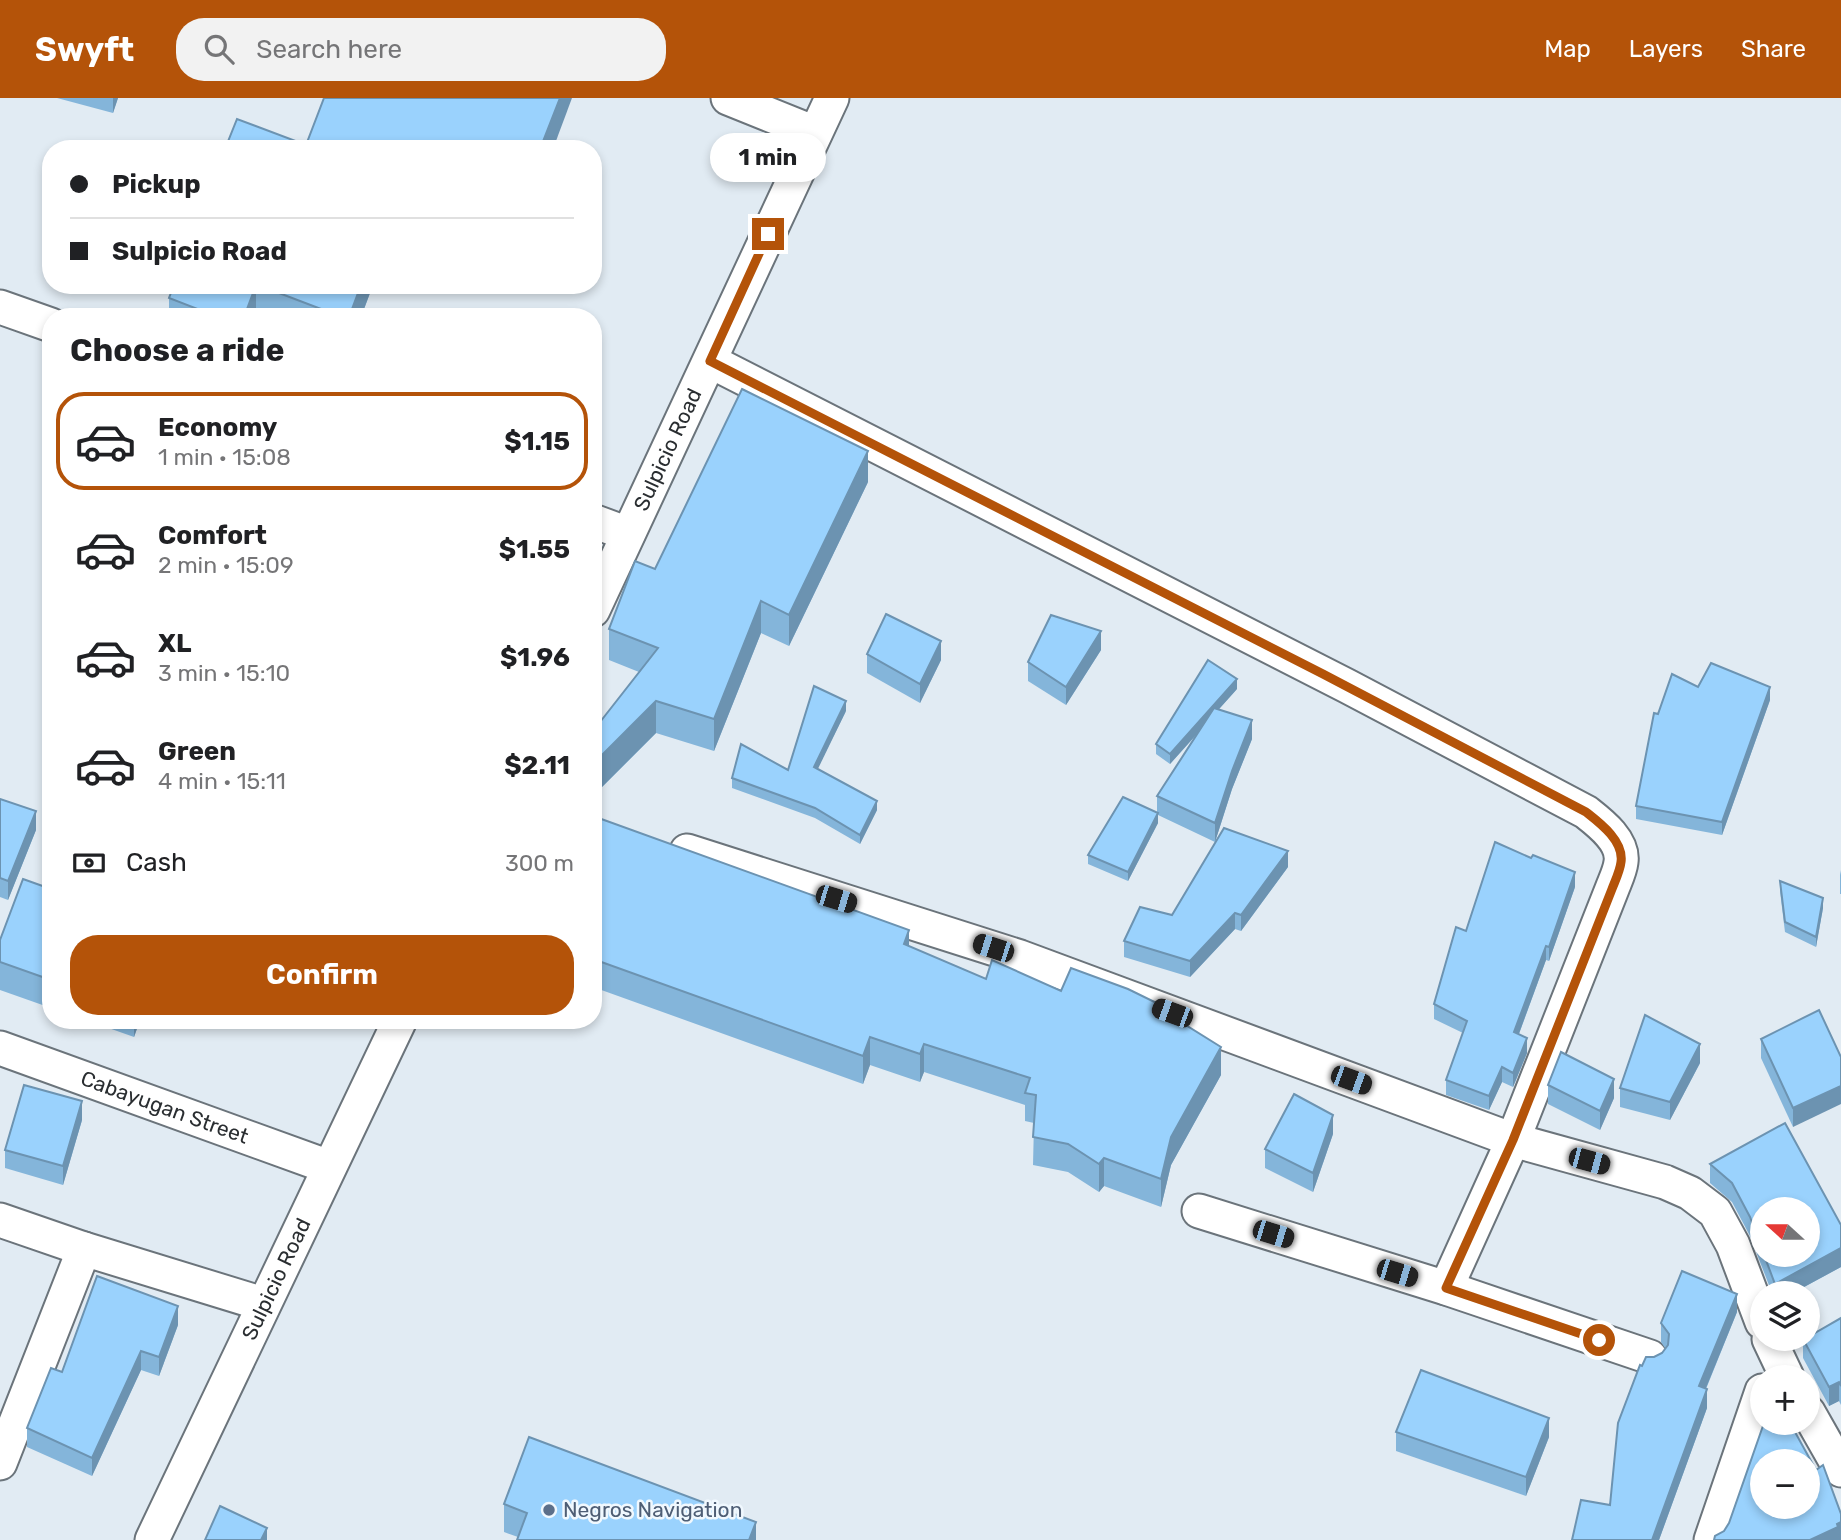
<!DOCTYPE html>
<html lang="en">
<head>
<meta charset="utf-8">
<style>
	:root { --surface:#fff; --page:#f2f2f2; --text:#202124; --muted:#757577; --line:#e0e0e0; --accent:#b45309 }
	body { margin:0; font-family:Rubik,sans-serif; background:var(--page); color:var(--text); height:100vh; display:flex; flex-direction:column; font-size:26px; white-space:nowrap }
	* { box-sizing:border-box; margin:0 }
	p { font-size:23px; color:var(--muted) }
	.icon { flex:none; width:38px; height:38px; fill:none; stroke:currentColor; stroke-width:2; stroke-linecap:round; stroke-linejoin:round }
	.map { position:relative; flex:1; overflow:hidden }
	.side { position:absolute; left:42px; top:210px; width:560px; height:721px; display:flex; flex-direction:column; background:var(--surface); border-radius:28px; box-shadow:0 4px 10px #0003 }
	.side>* { flex:none }
	.guide { position:absolute; left:42px; top:42px; width:560px; height:154px; border-radius:28px; box-shadow:0 4px 10px #0003; display:grid; align-content:center; height:154px; padding:0 28px; background:var(--surface) }
	.needle { width:46px; rotate:291deg }
	.buttons { position:absolute; left:1750px; top:1099px; display:grid; gap:14px }
	.buttons a { display:grid; place-items:center; width:70px; height:70px; border-radius:50%; background:var(--surface); box-shadow:0 4px 10px #0003; font-size:35px }
	.end { position:absolute; width:32px; height:32px; margin:-16px; border:9px solid #b45309; background:#fff; box-shadow:0 0 0 4px #fff }
	.from { border-radius:50% }
	.bubble { position:absolute; height:49px; border-radius:24px; background:var(--surface); box-shadow:0 4px 10px #0003; font-size:23px; font-weight:700; line-height:49px; text-align:center }
	.car { position:absolute; width:21px; height:42px; margin:-21px -10px; border-radius:9px; box-shadow:0 0 5px 2px #0007; background:linear-gradient(#222 24%,#8ab4d8 0 40%,#222 0 76%,#8ab4d8 0 86%,#222 0) }
	.guide b { display:flex; align-items:center; gap:24px; height:66px; font-size:26px }
	.guide b+b { border-top:2px solid var(--line) }
	.guide i { width:18px; height:18px; background:var(--text) }
	ul { padding:0; list-style:none }
	li { display:flex; align-items:center; gap:21px; height:98px; margin:0 14px 10px; padding:0 14px; border:4px solid transparent; border-radius:28px }
	li div { flex:1 }
	li b { display:block; font-size:26px }
	li em { font-style:normal; font-weight:700 }
	li.on { border-color:var(--accent) }
	li>.icon { width:63px; height:63px; stroke-width:1.5 }
	h2 { padding:0 28px; font-size:32px; line-height:84px }
	.pay { display:flex; align-items:center; gap:18px; height:77px; padding:0 28px; font-size:26px }
	.pay p { margin-inline-start:auto }
	.action { display:flex; gap:14px; margin-top:auto; padding:14px 28px }
	.action a { flex:1; height:80px; border-radius:28px; background:var(--accent); color:#fff; font-size:28px; font-weight:700; line-height:80px; text-align:center }
	header { display:flex; align-items:center; gap:42px; box-sizing:border-box; height:98px; padding:0 35px; background:var(--accent); color:#fff }
	header strong { font-size:33px }
	nav { display:flex; gap:38px; margin-inline-start:auto; font-size:24px }
	.search { width:490px; height:63px; background:var(--page); display:flex; align-items:center; gap:18px; box-sizing:border-box; padding:0 24px; border-radius:28px; color:var(--muted); font-size:26px }
	.map>svg:first-child { display:block }
	.lines { fill:none; stroke-linecap:round; stroke-linejoin:round }
	.street-casing { stroke:#6b747b; stroke-width:37 }
	.street { stroke:#fff; stroke-width:33 }
	.wall { fill:#84b5da; fill-rule:evenodd }
	.shaded-wall { fill:#6c93b1 }
	.building { fill:#9ad2fd; stroke:#6c93b1; stroke-width:2; fill-rule:evenodd }
	.route { stroke:#b45309; stroke-width:9 }
	.service-dot { fill:#5c6f8a; stroke:#f0f8fe; stroke-width:2.5 }
	.labels { text-anchor:middle; stroke-width:5; stroke-linejoin:round; paint-order:stroke }
	.street-label { font-size:21px; fill:#2a2e31; stroke:#f0f8fe }
	.service-label { font-size:21px; fill:#4e5e75; stroke:#f0f8fe; text-anchor:start }
</style>
</head>
<body>
<header>
<strong>Swyft</strong>
<div class="search"><svg class="icon" aria-label="search" viewBox="0 0 24 24"><circle cx="10" cy="10" r="6"/><path d="M15 15l6 6"/></svg>Search here</div>
<nav><a>Map</a><a>Layers</a><a>Share</a></nav>
</header>
<div class="map">
<svg width="1841" height="1442" viewBox="0 0 1841 1442">
	<rect width="100%" height="100%" fill="#e1ebf3"/>
	<g class="lines">
		<defs>
			<g id="street">
				<polyline points="728,0 815,35"/>
				<polyline points="0,209 51,227"/>
				<path d="M710 263 1347 588 1586 714C1600 725 1624 743 1621 764 1620 773 1615 783 1612 791L1513 1042 1446 1190"/>
				<polyline points="593,423 628,436"/>
				<path id="s1" d="M593 512 832 0"/>
				<polyline points="687,753 1020,859 1513,1042 1665,1084 1690,1095 1715,1114 1733,1147 1762,1224"/>
				<path id="s2" d="M0 950 329 1069"/>
				<polyline points="1199,1113 1446,1190 1650,1259"/>
				<polyline points="0,1122 84,1151 263,1206"/>
				<polyline points="1769,1241 1787,1279"/>
				<polyline points="1808,1314 1841,1372"/>
				<polyline points="0,1365 84,1151"/>
				<path id="s3" d="M152 1442 400 922"/>
				<polyline points="1711,1442 1762,1293"/>
			</g>
		</defs>
		<use href="#street" class="street-casing"/>
		<use href="#street" class="street"/>
	</g>
	<g class="wall">
		<polygon points="57,0 118,0 113,15"/>
		<polygon points="174,187 373,187 361,219 169,219 169,200"/>
		<polygon points="51,338 51,382 48,381 48,347"/>
		<polygon points="868,384 789,548 761,535 714,653 656,635 597,694 593,691 593,633 639,574 609,562 609,531 655,471"/>
		<polygon points="1101,552 1066,607 1028,583 1028,564"/>
		<polygon points="867,556 941,562 920,605 867,575"/>
		<polygon points="1698,589 1770,602 1722,737 1636,721 1636,708 1658,616"/>
		<polygon points="1237,591 1218,612 1252,641 1232,691 1215,744 1158,717 1158,725 1128,783 1088,766 1088,757 1157,715 1157,698 1198,635 1170,666 1156,656 1156,646"/>
		<polygon points="846,613 817,671 877,712 860,746 815,720 732,690 732,680 788,672"/>
		<polygon points="0,701 36,732 8,802 0,799"/>
		<polygon points="593,718 909,848 986,881 1061,893 1175,921 1221,977 1171,1067 1161,1109 1104,1088 1099,1094 1068,1074 1033,1067 1034,1025 1025,1023 1025,1007 924,974 920,984 870,967 863,986 593,889"/>
		<polygon points="1288,769 1241,833 1235,831 1190,879 1124,859 1124,843 1172,817"/>
		<polygon points="1841,772 1841,796 1840,796 1840,777"/>
		<polygon points="1780,783 1823,810 1816,849 1785,834 1780,793"/>
		<polygon points="1575,789 1549,863 1546,862 1519,936 1527,955 1513,989 1502,984 1489,1012 1446,997 1446,982 1463,935 1434,921 1434,906 1466,833"/>
		<polygon points="51,791 51,910 0,892 0,842"/>
		<polygon points="1819,912 1793,1029 1761,960 1761,941"/>
		<polygon points="86,922 140,922 134,939"/>
		<polygon points="1700,965 1670,1022 1620,1009 1620,990"/>
		<polygon points="1548,987 1614,1000 1600,1032 1548,1006"/>
		<polygon points="82,1022 63,1087 5,1070 5,1052"/>
		<path d="M1785 1025 1841 1127V1169L1793 1195H1772L1750 1138 1732 1104 1710 1085V1066ZM1762 1111H1808V1157H1762Z"/>
		<polygon points="1333,1036 1313,1094 1265,1070 1265,1051"/>
		<polygon points="1737,1214 1706,1291 1707,1310 1659,1442 1572,1442 1610,1407 1642,1268 1654,1259 1662,1255 1665,1250 1661,1244 1661,1225"/>
		<polygon points="1841,1220 1841,1307 1839,1303 1829,1308 1803,1260 1803,1241"/>
		<polygon points="178,1227 159,1278 141,1272 92,1378 27,1349 27,1330 62,1274"/>
		<polygon points="1396,1334 1549,1339 1526,1398 1396,1353"/>
		<polygon points="504,1406 756,1442 518,1439 504,1434"/>
	</g>
	<g class="shaded-wall">
		<polygon points="113,0 118,0 113,15"/>
		<polygon points="560,0 572,0 553,51 540,51"/>
		<polygon points="256,187 256,219 244,219"/>
		<polygon points="361,187 373,187 361,219 349,219"/>
		<polygon points="868,353 868,384 789,548 789,517"/>
		<polygon points="761,503 761,535 714,653 714,621"/>
		<polygon points="1101,533 1101,552 1066,607 1066,589"/>
		<polygon points="941,543 941,562 920,605 920,586"/>
		<polygon points="1237,581 1237,591 1170,666 1170,656"/>
		<polygon points="1770,589 1770,602 1722,737 1722,724"/>
		<polygon points="656,603 656,635 597,694 597,662"/>
		<polygon points="846,603 846,613 814,679 814,669"/>
		<polygon points="1252,622 1252,641 1232,691 1215,744 1215,725 1232,673"/>
		<polygon points="877,703 877,712 860,746 860,737"/>
		<polygon points="36,713 36,732 8,802 8,783"/>
		<polygon points="1158,715 1158,725 1128,783 1128,774"/>
		<polygon points="1288,753 1288,769 1241,833 1241,817"/>
		<polygon points="1575,774 1575,789 1549,863 1549,849"/>
		<polygon points="1823,800 1823,810 1816,849 1816,839"/>
		<polygon points="1235,815 1235,831 1190,879 1190,863"/>
		<polygon points="909,832 909,860 904,846"/>
		<polygon points="1546,848 1546,862 1514,949 1514,934"/>
		<polygon points="134,922 140,922 134,939"/>
		<polygon points="870,939 870,967 863,986 863,958"/>
		<polygon points="1527,940 1527,955 1513,989 1513,975"/>
		<polygon points="924,946 924,974 920,984 920,956"/>
		<polygon points="1700,946 1700,965 1670,1022 1670,1004"/>
		<polygon points="1221,949 1221,977 1171,1067 1161,1109 1161,1081 1171,1039"/>
		<polygon points="1502,969 1502,984 1489,1012 1489,998"/>
		<polygon points="1614,981 1614,1000 1600,1032 1600,1013"/>
		<polygon points="1841,988 1841,1006 1793,1029 1793,1010"/>
		<polygon points="82,1003 82,1022 63,1087 63,1068"/>
		<polygon points="1333,1017 1333,1036 1313,1094 1313,1075"/>
		<polygon points="1104,1060 1104,1088 1099,1094 1099,1066"/>
		<polygon points="1841,1150 1841,1169 1793,1195 1775,1195 1775,1186"/>
		<polygon points="1737,1196 1737,1214 1699,1307 1699,1288"/>
		<polygon points="178,1208 178,1227 159,1278 159,1259"/>
		<polygon points="141,1253 141,1272 92,1378 92,1360"/>
		<polygon points="1839,1284 1839,1303 1829,1308 1829,1289"/>
		<polygon points="1707,1291 1707,1310 1659,1442 1652,1442"/>
		<polygon points="1549,1320 1549,1339 1526,1398 1526,1379"/>
		<polygon points="756,1424 756,1442 749,1442"/>
		<polygon points="1841,1424 1841,1442 1810,1442 1837,1426"/>
		<polygon points="267,1430 267,1442 261,1442"/>
	</g>
	<g class="building">
		<polygon points="324,0 560,0 540,51 225,51 237,21 306,47"/>
		<polygon points="174,187 256,187 244,219 218,219 169,200"/>
		<polygon points="258,187 361,187 349,219 342,219"/>
		<polygon points="742,291 868,353 789,517 761,503 714,621 656,603 597,662 593,659 593,633 658,550 609,531 635,463 655,471"/>
		<polygon points="51,338 51,348 48,347"/>
		<polygon points="886,516 941,543 920,586 867,556"/>
		<polygon points="1051,517 1101,533 1066,589 1028,564"/>
		<polygon points="1208,562 1237,581 1170,656 1156,646"/>
		<polygon points="1711,565 1770,589 1722,724 1636,708 1654,615 1658,616 1672,576 1698,589"/>
		<polygon points="814,588 846,603 814,669 877,703 860,737 815,710 732,680 741,646 788,672"/>
		<polygon points="1214,610 1252,622 1232,673 1215,725 1157,698"/>
		<polygon points="1123,699 1158,715 1128,774 1088,757"/>
		<polygon points="0,701 36,713 8,783 0,780"/>
		<polygon points="593,718 909,832 904,846 986,881 992,862 1061,893 1071,870 1128,891 1175,914 1173,919 1221,949 1171,1039 1161,1081 1104,1060 1099,1066 1068,1046 1033,1039 1036,997 1025,995 1030,980 924,946 920,956 870,939 863,958 593,861"/>
		<polygon points="1224,730 1288,753 1241,817 1235,815 1190,863 1124,843 1140,809 1172,817"/>
		<polygon points="1495,744 1531,760 1533,757 1575,774 1549,849 1546,848 1514,934 1527,940 1513,975 1502,969 1489,998 1446,982 1467,923 1434,906 1456,829 1466,833"/>
		<polygon points="23,781 51,791 51,882 0,864 0,842"/>
		<polygon points="1780,783 1823,800 1816,839 1785,824"/>
		<polygon points="1819,912 1841,959 1841,988 1793,1010 1761,941"/>
		<polygon points="1645,917 1700,946 1670,1004 1620,990"/>
		<polygon points="1561,954 1614,981 1600,1013 1548,987"/>
		<polygon points="24,987 82,1003 63,1068 5,1052"/>
		<polygon points="1294,996 1333,1017 1313,1075 1265,1051"/>
		<polygon points="1785,1025 1841,1127 1841,1150 1775,1186 1764,1157 1808,1157 1808,1111 1762,1111 1762,1151 1750,1119 1732,1085 1710,1066"/>
		<polygon points="1682,1173 1737,1196 1699,1288 1707,1291 1652,1442 1572,1442 1581,1402 1610,1407 1618,1325 1640,1267 1642,1268 1646,1259 1654,1259 1662,1255 1668,1247 1669,1236 1661,1225"/>
		<polygon points="97,1178 178,1208 159,1259 141,1253 92,1360 27,1330 51,1270 62,1274"/>
		<polygon points="1841,1220 1841,1288 1839,1284 1829,1289 1803,1241 1808,1241 1808,1239"/>
		<polygon points="1421,1272 1549,1320 1526,1379 1396,1334"/>
		<path d="M1764 1325H1790L1816 1372 1823 1367 1841 1416V1424L1837 1426 1838 1429 1810 1442H1714L1715 1438 1724 1433 1729 1425ZM1762 1363H1808V1409H1762Z"/>
		<polygon points="529,1339 756,1424 749,1442 517,1442 527,1415 504,1406"/>
		<polygon points="220,1408 267,1430 261,1442 205,1442"/>
	</g>
	<g class="lines">
		<path class="route" d="M768 136 710 263 1323 576 1586 714C1600 725 1624 743 1621 764 1620 773 1615 783 1612 791L1513 1042 1446 1190 1599 1242"/>
	</g>
	<circle class="service-dot" cx="549" cy="1412" r="7"/>
	<g class="labels">
		<g class="street-label">
			<text dy="7" stroke="none"><textPath href="#s1" startOffset="177">Sulpicio Road</textPath></text>
			<text dy="7" stroke="none"><textPath href="#s2" startOffset="175">Cabayugan Street</textPath></text>
			<text dy="7" stroke="none"><textPath href="#s3" startOffset="289">Sulpicio Road</textPath></text>
		</g>
		<g class="service-label">
			<text x="563" y="1419">Negros Navigation</text>
		</g>
	</g>
</svg>
<div class="buttons">
<a><svg class="needle" viewBox="-14 -14 28 28"><path d="M0-13l5 13h-10z" fill="#e53935"/><path d="M0 13l5-13h-10z" fill="#757577"/></svg></a>
<a><svg class="icon" aria-label="layers" viewBox="0 0 24 24"><path d="M12 4l9 5-9 5-9-5zM3 14l9 5 9-5"/></svg></a>
<a>+</a>
<a>−</a>
</div>
<i class="end from" style="left:1599px;top:1242px"></i>
<i class="end" style="left:768px;top:136px"></i>
<div class="bubble" style="left:710px;top:35px;width:116px">1 min</div>
<i class="car" style="left:836px;top:801px;rotate:107deg"></i>
<i class="car" style="left:993px;top:850px;rotate:288deg"></i>
<i class="car" style="left:1172px;top:915px;rotate:290deg"></i>
<i class="car" style="left:1351px;top:982px;rotate:110deg"></i>
<i class="car" style="left:1589px;top:1063px;rotate:105deg"></i>
<i class="car" style="left:1273px;top:1136px;rotate:107deg"></i>
<i class="car" style="left:1397px;top:1175px;rotate:107deg"></i>
<div class="guide">
<b><i class="from"></i>Pickup</b>
<b><i></i>Sulpicio Road</b>
</div>
<section class="side">
<h2>Choose a ride</h2>
<ul>
<li class="on"><svg class="icon" aria-label="car" viewBox="0 0 24 24"><path d="M5 17H2v-5l4-1 3-4h7l3 4 3 1v5h-3M9 17h6M6 11h13"/><circle cx="7" cy="17" r="2"/><circle cx="17" cy="17" r="2"/></svg><div><b>Economy</b><p>1 min · 15:08</p></div><em>$1.15</em></li>
<li><svg class="icon" aria-label="car" viewBox="0 0 24 24"><path d="M5 17H2v-5l4-1 3-4h7l3 4 3 1v5h-3M9 17h6M6 11h13"/><circle cx="7" cy="17" r="2"/><circle cx="17" cy="17" r="2"/></svg><div><b>Comfort</b><p>2 min · 15:09</p></div><em>$1.55</em></li>
<li><svg class="icon" aria-label="car" viewBox="0 0 24 24"><path d="M5 17H2v-5l4-1 3-4h7l3 4 3 1v5h-3M9 17h6M6 11h13"/><circle cx="7" cy="17" r="2"/><circle cx="17" cy="17" r="2"/></svg><div><b>XL</b><p>3 min · 15:10</p></div><em>$1.96</em></li>
<li><svg class="icon" aria-label="car" viewBox="0 0 24 24"><path d="M5 17H2v-5l4-1 3-4h7l3 4 3 1v5h-3M9 17h6M6 11h13"/><circle cx="7" cy="17" r="2"/><circle cx="17" cy="17" r="2"/></svg><div><b>Green</b><p>4 min · 15:11</p></div><em>$2.11</em></li>
</ul>
<div class="pay"><svg class="icon" aria-label="cash" viewBox="0 0 24 24"><path d="M3 7h18v10H3z"/><circle cx="12" cy="12" r="2"/></svg>Cash<p>300 m</p></div>
<div class="action"><a>Confirm</a></div>
</section>
</div>
</body>
</html>
